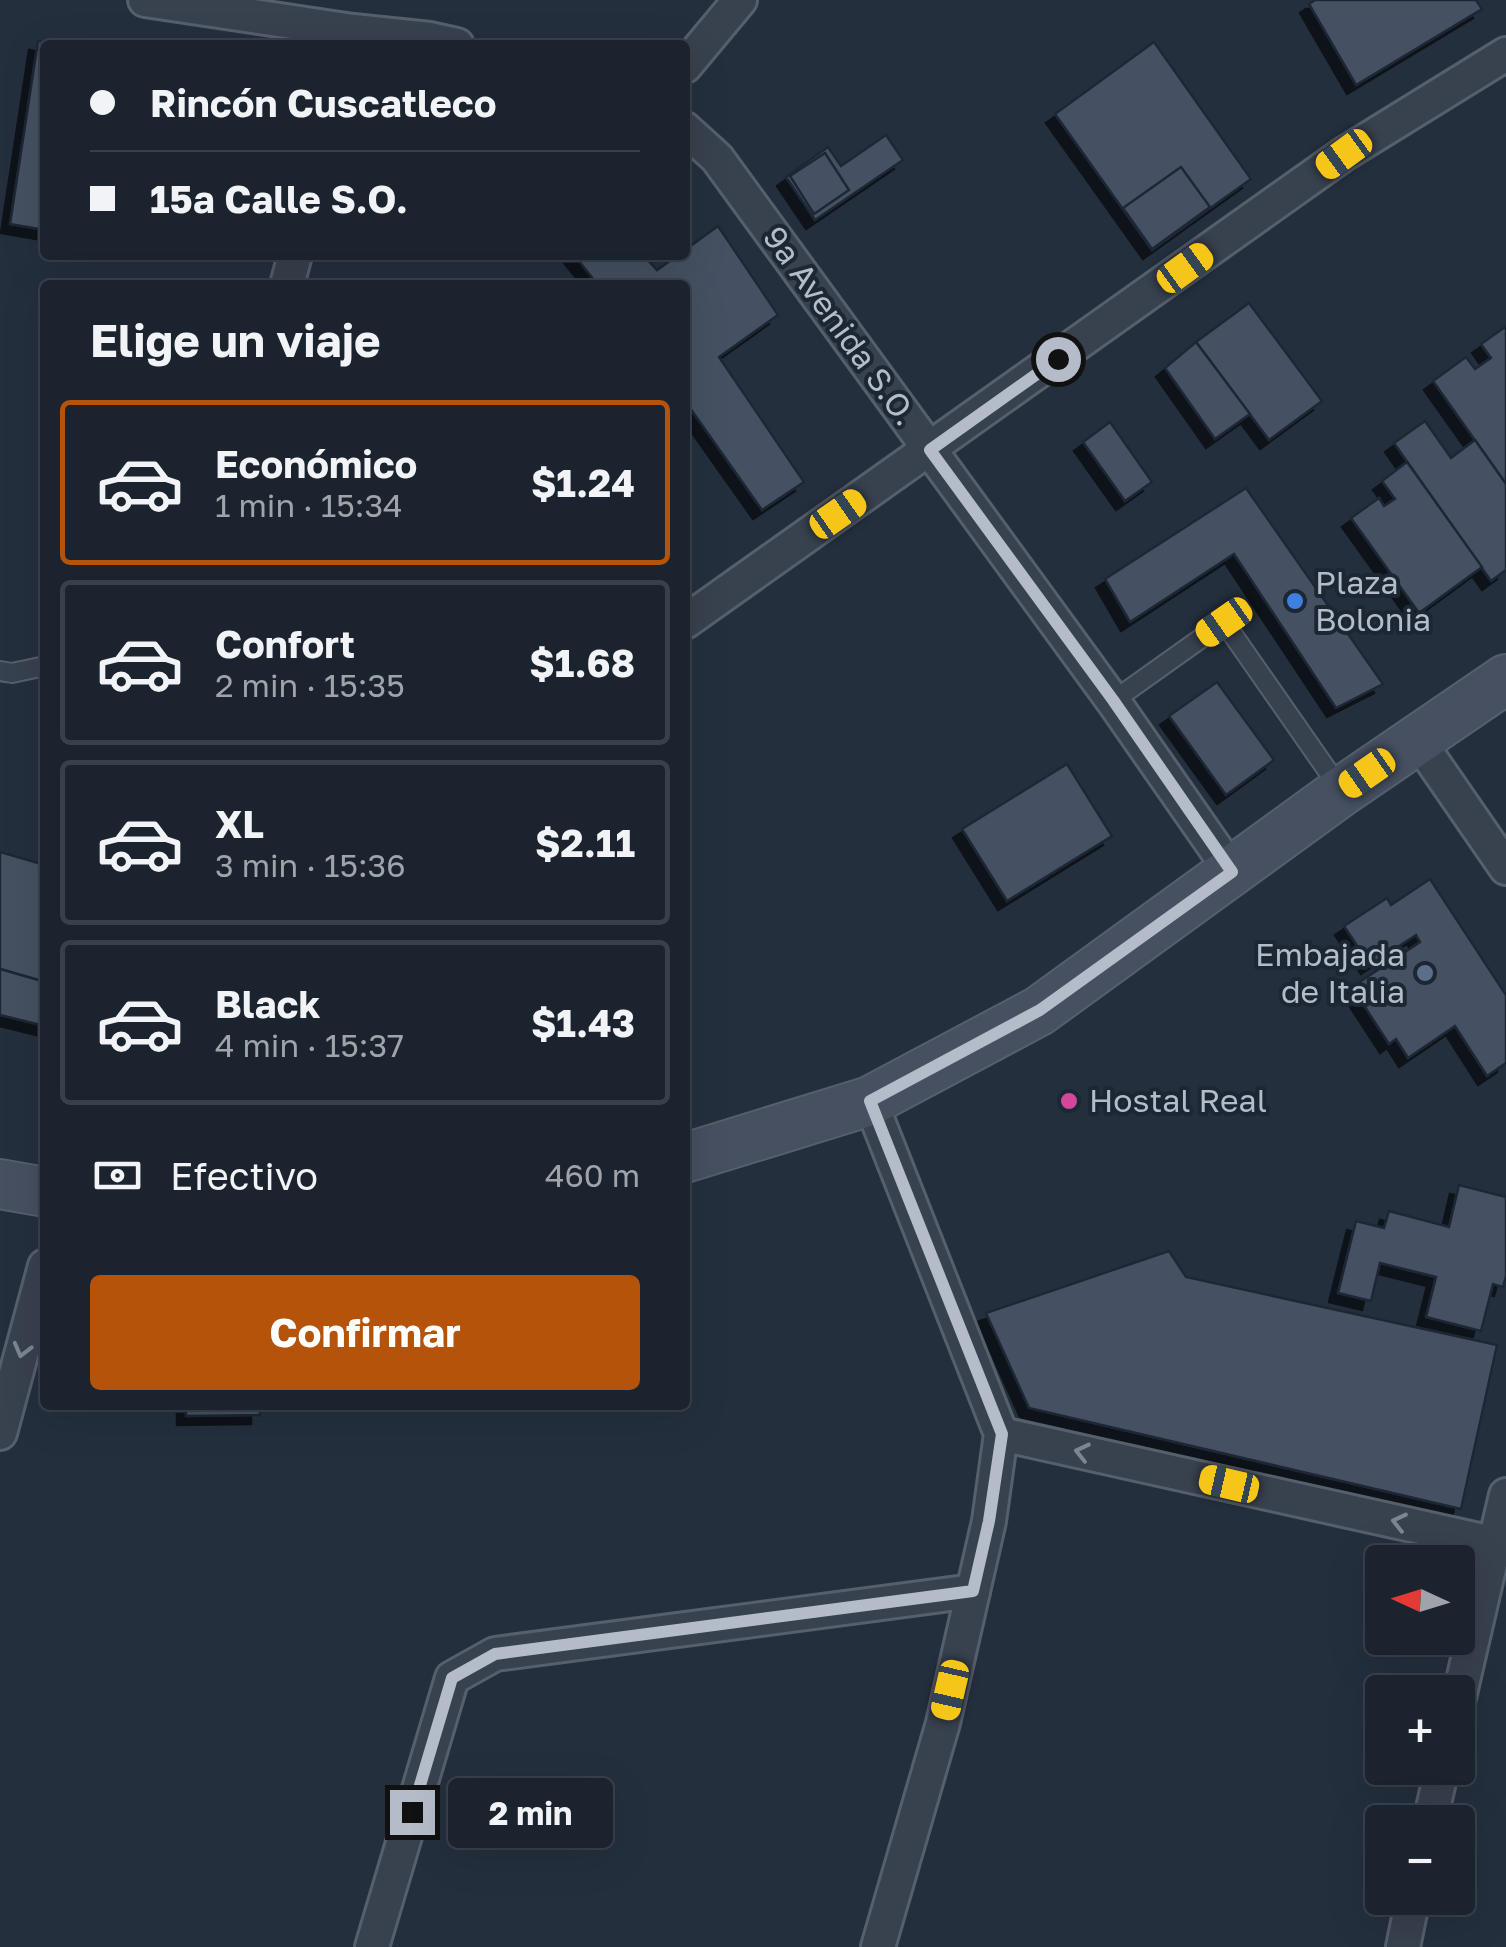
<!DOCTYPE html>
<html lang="es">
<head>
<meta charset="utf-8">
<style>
	:root { --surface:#1b232e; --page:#282f3a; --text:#f1f3f6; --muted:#a0a4aa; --line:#39404a; --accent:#b45309 }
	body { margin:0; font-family:"Golos Text",sans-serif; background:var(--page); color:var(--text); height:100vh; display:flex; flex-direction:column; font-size:38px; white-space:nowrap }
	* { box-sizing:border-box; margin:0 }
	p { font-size:32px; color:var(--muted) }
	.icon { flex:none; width:55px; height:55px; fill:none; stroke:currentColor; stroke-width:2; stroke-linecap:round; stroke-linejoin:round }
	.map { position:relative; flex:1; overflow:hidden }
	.sheet { position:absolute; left:40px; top:280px; width:650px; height:1130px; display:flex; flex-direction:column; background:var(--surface); border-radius:10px; box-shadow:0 10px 40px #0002,0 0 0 2px var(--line) }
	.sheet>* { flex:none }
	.guide { position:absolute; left:40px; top:40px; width:650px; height:220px; border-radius:10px; box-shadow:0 10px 40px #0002,0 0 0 2px var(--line); display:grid; align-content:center; height:220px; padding:0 50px; background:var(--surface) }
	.needle { width:65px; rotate:274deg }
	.controls { position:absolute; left:1365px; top:1545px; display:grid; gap:20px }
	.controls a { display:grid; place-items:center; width:110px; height:110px; border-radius:10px; background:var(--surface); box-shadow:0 10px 40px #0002,0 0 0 2px var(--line); font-size:50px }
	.end { position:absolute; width:45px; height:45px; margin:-22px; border:12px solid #b4bcc9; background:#111; box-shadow:0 0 0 5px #111 }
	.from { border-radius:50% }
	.bubble { position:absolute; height:70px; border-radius:10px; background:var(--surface); box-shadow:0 10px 40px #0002,0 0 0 2px var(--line); font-size:32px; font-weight:700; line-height:70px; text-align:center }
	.car { position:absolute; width:30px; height:60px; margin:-30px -15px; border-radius:12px; box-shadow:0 0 8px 2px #0007; background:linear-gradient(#f5c518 24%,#345 0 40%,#f5c518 0 76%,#345 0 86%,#f5c518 0) }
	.guide b { display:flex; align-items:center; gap:35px; height:95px; font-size:38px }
	.guide b+b { border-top:2px solid var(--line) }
	.guide i { width:25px; height:25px; background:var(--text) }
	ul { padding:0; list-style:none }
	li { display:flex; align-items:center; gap:30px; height:165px; margin:0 20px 15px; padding:0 30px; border:5px solid var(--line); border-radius:10px }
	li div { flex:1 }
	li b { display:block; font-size:38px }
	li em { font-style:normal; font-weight:700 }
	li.active { border-color:var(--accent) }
	li>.icon { width:90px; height:90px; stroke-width:1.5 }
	h2 { padding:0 50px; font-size:45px; line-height:120px }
	.pay { display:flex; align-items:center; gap:25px; height:110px; padding:0 50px; font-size:38px }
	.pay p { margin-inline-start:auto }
	.cta { display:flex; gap:20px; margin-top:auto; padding:20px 50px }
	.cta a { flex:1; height:115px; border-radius:10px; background:var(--accent); color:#fff; font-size:40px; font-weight:700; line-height:115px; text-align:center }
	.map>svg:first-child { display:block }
	.building { fill:#455162; stroke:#1f2835; stroke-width:2.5; filter:url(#shadow) }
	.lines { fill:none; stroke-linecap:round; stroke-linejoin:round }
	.lane-casing { stroke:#565f6c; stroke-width:22 }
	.street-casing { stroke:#565f6c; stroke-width:38 }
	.secondary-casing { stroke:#565f6c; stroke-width:52 }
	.lane { stroke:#38414e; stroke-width:18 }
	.street { stroke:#38414e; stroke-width:32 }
	.secondary { stroke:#465061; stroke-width:48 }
	.oneway { stroke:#7c8592 }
	.route { stroke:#b4bcc9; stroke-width:12 }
	.shop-dot { fill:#3f7fe0; stroke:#1d2633; stroke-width:4 }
	.service-dot { fill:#5c6f8a; stroke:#1d2633; stroke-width:4 }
	.hotel-dot { fill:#d1479c; stroke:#1d2633; stroke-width:4 }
	.labels { text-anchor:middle; stroke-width:8; stroke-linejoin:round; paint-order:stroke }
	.street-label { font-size:32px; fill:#b4bcc9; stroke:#1d2633 }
	.poi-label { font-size:32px; fill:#b4bcc9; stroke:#1d2633; text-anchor:start }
</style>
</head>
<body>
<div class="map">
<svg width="1506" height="1947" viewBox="0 0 1506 1947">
	<defs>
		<filter id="shadow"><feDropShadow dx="-9" dy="9" stdDeviation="0" flood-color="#0009"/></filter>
	</defs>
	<rect width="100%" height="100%" fill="#242f3e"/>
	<g class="building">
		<polygon points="1315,0 1476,0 1482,9 1356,85 1309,4"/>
		<polygon points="38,41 63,45 45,45 45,230 10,224"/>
		<polygon points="1154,42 1251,179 1152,250 1055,114"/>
		<polygon points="886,135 903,160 815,220 786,177 828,147 841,166"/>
		<polygon points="825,153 849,190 814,214 790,176"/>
		<polygon points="1181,167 1210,207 1152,249 1123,208"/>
		<polygon points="718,226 778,315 719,357 804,482 762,510 685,401 685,285 598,285 574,255 643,255 657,270 678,255 685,255 685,250"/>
		<polygon points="1249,303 1322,401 1269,440 1196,342"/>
		<polygon points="1505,327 1506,329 1506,484 1433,381 1466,357 1475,369 1491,358 1481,344"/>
		<polygon points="1196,342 1250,414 1215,439 1165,368"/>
		<polygon points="1425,421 1451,458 1475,440 1506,484 1506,570 1491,581 1394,443"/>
		<polygon points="1110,422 1152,482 1125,501 1083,442"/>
		<polygon points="1407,462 1482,567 1419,613 1351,518 1379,498 1384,506 1395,499 1382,481"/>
		<polygon points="1246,488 1383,684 1336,708 1234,554 1130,622 1105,579"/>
		<polygon points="1217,682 1274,760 1226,795 1169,716"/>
		<polygon points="1067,764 1112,836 1007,901 962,829"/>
		<polygon points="0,852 45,865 45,982 0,969"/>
		<polygon points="1430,879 1506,995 1506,1063 1487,1076 1455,1026 1408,1058 1396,1039 1389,1044 1352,987 1420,942 1416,935 1370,965 1344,926 1387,898 1391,905"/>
		<polygon points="0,969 45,982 45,1026 0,1015"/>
		<polygon points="1459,1185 1506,1197 1506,1276 1503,1287 1493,1284 1481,1331 1426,1317 1436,1277 1380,1263 1371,1301 1338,1293 1356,1221 1384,1228 1389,1211 1449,1227"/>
		<polygon points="1169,1251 1186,1277 1497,1345 1461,1509 1029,1408 986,1313"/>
		<polygon points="186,1405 260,1405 260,1415 186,1416"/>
	</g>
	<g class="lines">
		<defs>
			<g id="lane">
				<polyline points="0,671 12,673 45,666"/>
				<polyline points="1113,701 1224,622 1341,790"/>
			</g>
			<g id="street">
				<polyline points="145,0 353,31 430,39 457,45"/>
				<polyline points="685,66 740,0"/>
				<polyline points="685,129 717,158 1113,701 1232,872"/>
				<polyline points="287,285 295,255"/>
				<polyline points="685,622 1344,154 1506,54"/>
				<polyline points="1417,739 1506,868"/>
				<polyline points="870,1101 1001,1434 989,1521 943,1723 878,1947"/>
				<polyline points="0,1433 45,1266"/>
				<polyline points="1001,1434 1506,1546"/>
				<polyline points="1458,1702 1506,1495"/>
				<polyline points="1430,1822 1442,1768"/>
				<polyline points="372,1947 452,1678 495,1654 973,1591"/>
				<polyline points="1403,1947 1413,1898"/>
			</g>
			<g id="secondary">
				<polyline points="685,1158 870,1101 1039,1011 1342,791 1506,679"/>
				<polyline points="0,1184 45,1192"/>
			</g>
		</defs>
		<use href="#lane" class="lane-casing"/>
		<use href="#street" class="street-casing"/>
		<use href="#secondary" class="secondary-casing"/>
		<use href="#lane" class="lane"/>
		<use href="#street" class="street"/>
		<use href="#secondary" class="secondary"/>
	</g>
	<defs><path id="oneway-chevron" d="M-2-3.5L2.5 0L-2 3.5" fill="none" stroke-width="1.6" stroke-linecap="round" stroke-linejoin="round" transform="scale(2.5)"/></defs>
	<g class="oneway">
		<use href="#oneway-chevron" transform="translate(22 1350) rotate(105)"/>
		<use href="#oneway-chevron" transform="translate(1082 1452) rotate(-167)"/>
		<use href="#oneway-chevron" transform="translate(1399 1522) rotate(-167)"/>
	</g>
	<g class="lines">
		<polyline class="route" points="412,1812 452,1678 495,1654 973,1591 989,1521 1002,1434 870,1101 1040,1010 1232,872 1113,700 930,450 1058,359"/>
	</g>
	<circle class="shop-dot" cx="1295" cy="601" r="10"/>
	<circle class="service-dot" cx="1425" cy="973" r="10"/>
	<circle class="hotel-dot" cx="1069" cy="1101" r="10"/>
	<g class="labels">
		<g class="street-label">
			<text transform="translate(840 326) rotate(54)" y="11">9a Avenida S.O.</text>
		</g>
		<g class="poi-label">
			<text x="1315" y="594">Plaza<tspan x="1315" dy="37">Bolonia</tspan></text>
			<text x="1405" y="966" text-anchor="end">Embajada<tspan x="1405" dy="37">de Italia</tspan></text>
			<text x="1089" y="1112">Hostal Real</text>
		</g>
	</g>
</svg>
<div class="controls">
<a><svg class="needle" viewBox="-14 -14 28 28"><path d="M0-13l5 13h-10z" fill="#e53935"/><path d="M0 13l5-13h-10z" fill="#a0a4aa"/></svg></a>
<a>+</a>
<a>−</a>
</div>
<i class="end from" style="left:1058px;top:359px"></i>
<i class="end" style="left:412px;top:1812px"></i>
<div class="bubble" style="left:448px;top:1778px;width:165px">2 min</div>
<i class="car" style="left:1344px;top:154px;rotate:234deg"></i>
<i class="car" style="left:1185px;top:268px;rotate:54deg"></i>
<i class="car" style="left:838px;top:514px;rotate:55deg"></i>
<i class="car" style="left:1224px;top:622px;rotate:235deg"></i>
<i class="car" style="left:1367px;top:773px;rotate:235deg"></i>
<i class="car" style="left:1229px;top:1484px;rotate:283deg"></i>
<i class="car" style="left:950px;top:1690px;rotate:193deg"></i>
<div class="guide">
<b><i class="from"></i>Rincón Cuscatleco</b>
<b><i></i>15a Calle S.O.</b>
</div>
<section class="sheet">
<h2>Elige un viaje</h2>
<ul>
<li class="active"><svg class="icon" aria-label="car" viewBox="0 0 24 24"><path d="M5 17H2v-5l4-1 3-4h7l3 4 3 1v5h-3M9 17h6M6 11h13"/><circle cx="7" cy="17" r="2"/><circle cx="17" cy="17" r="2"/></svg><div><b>Económico</b><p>1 min · 15:34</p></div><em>$1.24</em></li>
<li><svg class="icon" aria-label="car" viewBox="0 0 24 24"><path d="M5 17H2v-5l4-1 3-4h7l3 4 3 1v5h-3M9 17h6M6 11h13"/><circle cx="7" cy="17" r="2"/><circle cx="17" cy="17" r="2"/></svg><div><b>Confort</b><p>2 min · 15:35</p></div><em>$1.68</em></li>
<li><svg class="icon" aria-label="car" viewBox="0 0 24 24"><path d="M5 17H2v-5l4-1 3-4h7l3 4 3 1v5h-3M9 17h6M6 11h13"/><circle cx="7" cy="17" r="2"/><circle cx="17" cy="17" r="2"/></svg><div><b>XL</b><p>3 min · 15:36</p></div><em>$2.11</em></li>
<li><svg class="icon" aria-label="car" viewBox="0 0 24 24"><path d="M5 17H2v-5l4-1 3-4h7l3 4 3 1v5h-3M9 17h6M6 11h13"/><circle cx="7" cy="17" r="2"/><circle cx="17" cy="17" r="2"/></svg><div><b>Black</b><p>4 min · 15:37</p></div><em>$1.43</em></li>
</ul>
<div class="pay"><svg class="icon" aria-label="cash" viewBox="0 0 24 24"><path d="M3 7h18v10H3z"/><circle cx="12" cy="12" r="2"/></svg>Efectivo<p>460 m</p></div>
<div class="cta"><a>Confirmar</a></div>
</section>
</div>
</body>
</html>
